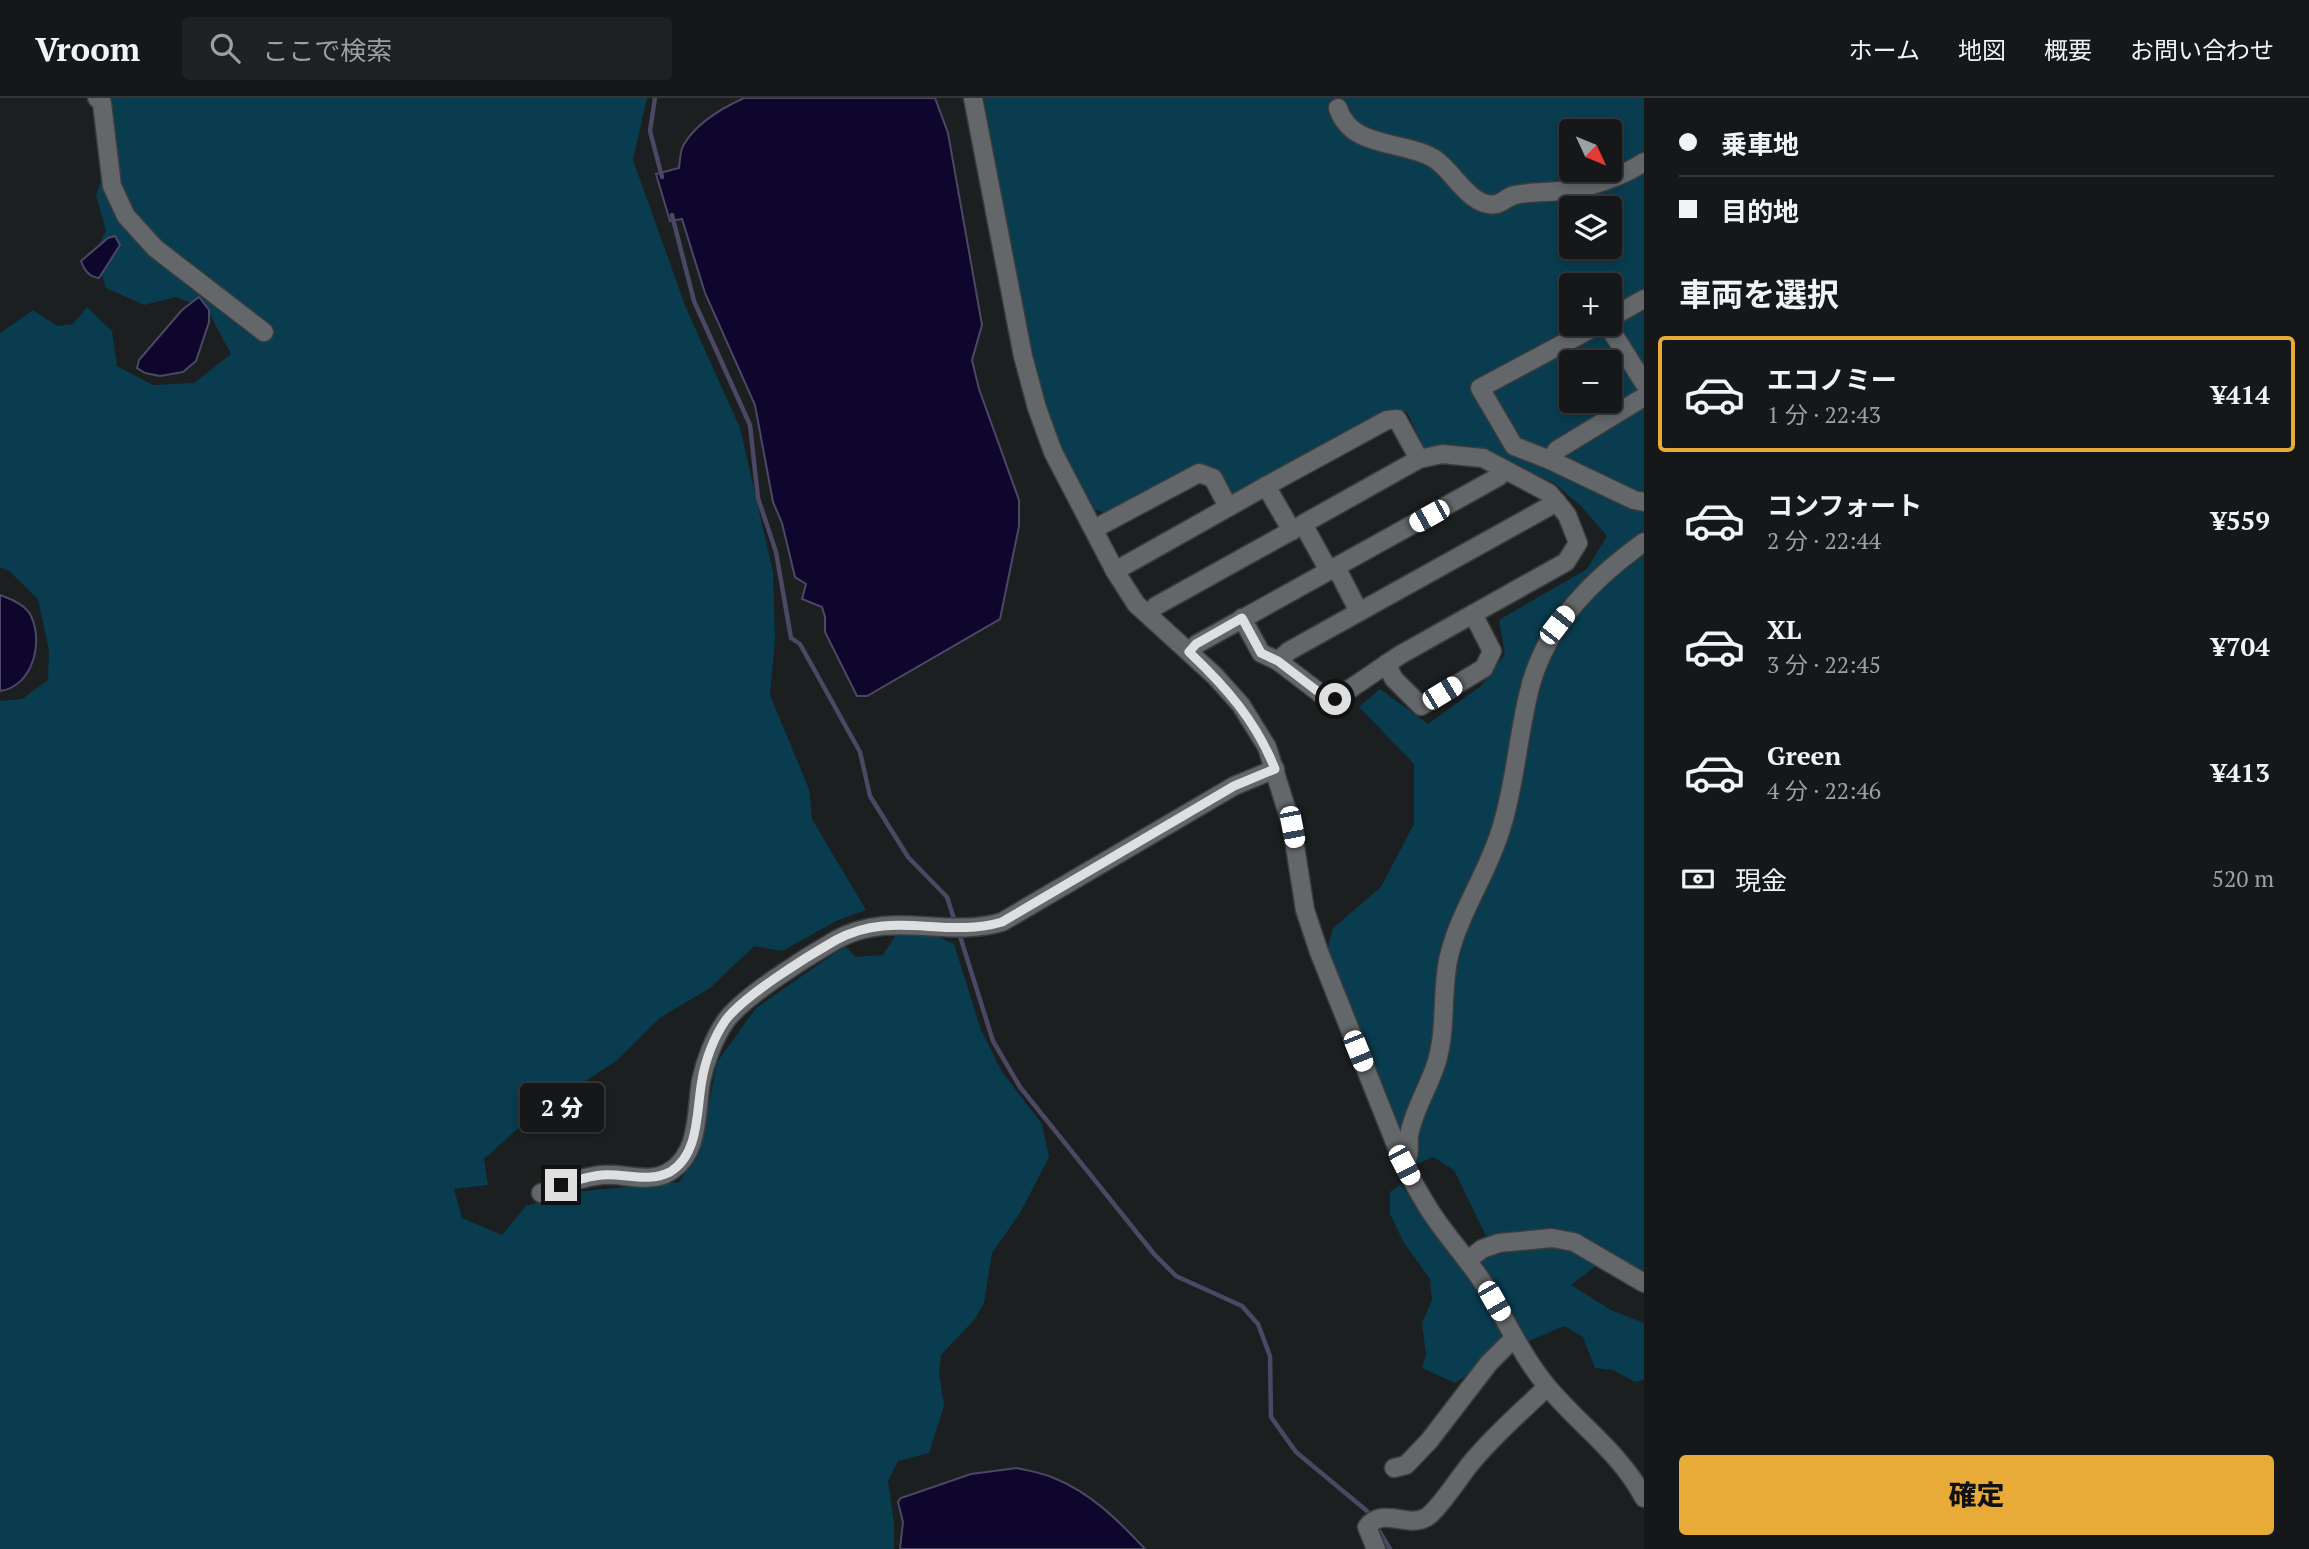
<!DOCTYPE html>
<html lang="ja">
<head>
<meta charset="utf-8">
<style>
	:root { --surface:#151718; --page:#1e2021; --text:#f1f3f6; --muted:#9d9fa2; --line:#343637; --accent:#e8ab37 }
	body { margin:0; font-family:"PT Serif","Noto Sans JP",serif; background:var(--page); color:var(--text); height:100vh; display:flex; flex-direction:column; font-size:26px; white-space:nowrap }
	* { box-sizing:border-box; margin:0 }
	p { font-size:23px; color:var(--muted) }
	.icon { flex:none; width:38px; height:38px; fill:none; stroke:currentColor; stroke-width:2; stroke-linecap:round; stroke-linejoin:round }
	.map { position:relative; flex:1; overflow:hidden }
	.drawer { display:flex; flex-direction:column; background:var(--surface); width:665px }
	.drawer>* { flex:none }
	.top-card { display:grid; align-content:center; height:154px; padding:0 35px; background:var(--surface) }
	.needle { width:46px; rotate:134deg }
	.buttons { position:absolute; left:1559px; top:21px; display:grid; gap:14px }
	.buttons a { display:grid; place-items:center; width:63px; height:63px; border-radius:7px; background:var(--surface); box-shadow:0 4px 10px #0003,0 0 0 2px var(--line); font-size:35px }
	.end { position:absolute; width:32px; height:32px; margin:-16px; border:9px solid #dddfe0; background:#111; box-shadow:0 0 0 4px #111 }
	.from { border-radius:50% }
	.bubble { position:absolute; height:49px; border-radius:7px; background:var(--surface); box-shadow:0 4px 10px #0003,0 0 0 2px var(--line); font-size:23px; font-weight:800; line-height:49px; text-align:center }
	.car { position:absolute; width:21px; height:42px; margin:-21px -10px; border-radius:9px; box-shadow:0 0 5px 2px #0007; background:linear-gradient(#fff 24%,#345 0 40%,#fff 0 76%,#345 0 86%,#fff 0) }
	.top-card b { display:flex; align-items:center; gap:24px; height:66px; font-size:26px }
	.top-card b+b { border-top:2px solid var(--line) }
	.top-card i { width:18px; height:18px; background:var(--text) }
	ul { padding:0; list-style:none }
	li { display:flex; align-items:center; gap:21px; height:116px; margin:0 14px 10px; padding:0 21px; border:4px solid transparent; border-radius:7px }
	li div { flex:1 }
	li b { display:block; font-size:26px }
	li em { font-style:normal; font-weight:800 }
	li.active { border-color:var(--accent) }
	li>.icon { width:63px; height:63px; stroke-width:1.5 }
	h2 { padding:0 35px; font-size:32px; line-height:84px }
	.pay { display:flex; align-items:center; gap:18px; height:77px; padding:0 35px; font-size:26px }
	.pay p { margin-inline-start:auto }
	.cta { display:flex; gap:14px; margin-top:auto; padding:14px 35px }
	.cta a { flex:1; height:80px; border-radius:7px; background:var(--accent); color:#111; font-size:28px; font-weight:800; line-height:80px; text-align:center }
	header { display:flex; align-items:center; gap:42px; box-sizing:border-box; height:98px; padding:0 35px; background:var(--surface); border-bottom:2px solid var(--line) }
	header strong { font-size:33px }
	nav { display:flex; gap:38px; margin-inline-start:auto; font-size:24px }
	.search { width:490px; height:63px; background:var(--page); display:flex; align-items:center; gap:18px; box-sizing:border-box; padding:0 24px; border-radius:7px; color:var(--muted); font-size:26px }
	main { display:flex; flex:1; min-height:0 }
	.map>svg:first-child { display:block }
	.green { fill:#083c4e; fill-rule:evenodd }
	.water { fill:#0e062d; stroke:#4c4763; stroke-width:2 }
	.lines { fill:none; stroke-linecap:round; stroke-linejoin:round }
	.stream { stroke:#4c4763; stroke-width:4.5 }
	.street-casing { stroke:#3a3c3d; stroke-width:21 }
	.street { stroke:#646769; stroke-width:18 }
	.route { stroke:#dddfe0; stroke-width:9 }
</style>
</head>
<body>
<header>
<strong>Vroom</strong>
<div class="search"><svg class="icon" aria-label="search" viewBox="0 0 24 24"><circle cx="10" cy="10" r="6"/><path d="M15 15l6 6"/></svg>ここで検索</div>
<nav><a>ホーム</a><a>地図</a><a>概要</a><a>お問い合わせ</a></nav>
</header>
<main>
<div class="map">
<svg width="1644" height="1451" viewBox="0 0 1644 1451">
	<rect width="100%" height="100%" fill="#1c1f20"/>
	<g class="green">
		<polygon points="109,0 647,0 633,62 686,210 740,330 773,474 775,542 770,597 809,691 812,721 866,812 838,822 782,853 754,848 710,890 661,919 616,963 531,1019 484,1061 488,1087 454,1091 462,1120 502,1137 526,1108 573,1094 679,1084 700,1052 717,964 756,910 845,848 856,859 883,857 897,835 934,837 954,846 981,932 1002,974 1042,1026 1049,1059 1020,1115 992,1155 984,1205 974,1222 941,1257 939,1275 944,1308 929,1355 898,1363 888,1383 894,1426 894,1451 0,1451 0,603 22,601 48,582 49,552 38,501 9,473 0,469 0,235 33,212 57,228 73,226 87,209 112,233 117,268 153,287 194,285 231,256 207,211 176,199 144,207 106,190 95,155 106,133 96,97 110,60"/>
		<path d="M984 0H1644V1175L1610 1157 1571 1187 1611 1212 1644 1225V1282L1635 1284 1613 1272 1595 1270 1583 1239 1564 1228 1529 1243 1493 1269 1478 1270 1455 1285 1422 1270 1426 1257 1422 1225 1432 1202 1430 1181 1404 1145 1390 1116V1094L1401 1086 1426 1125 1452 1150 1469 1151 1486 1138 1454 1072 1433 1059 1415 1067 1396 1028 1326 856 1333 830 1381 789 1414 726V666L1359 609 1380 591 1428 626 1481 588 1505 556 1499 522 1587 471 1607 438 1580 407 1554 385 1487 353 1424 350 1407 314 1393 312 1233 397 1217 373 1201 366 1106 415 1087 409 1042 306 1012 164ZM1572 33H1610V72H1572ZM1572 110H1610V149H1572ZM1572 187H1610V226H1572ZM1572 264H1610V303H1572Z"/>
	</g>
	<g class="water">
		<path d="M744 0H935L948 35 982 227 972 262 979 291 1019 402V428L1000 521 867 598H857L825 534V519L822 509 802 501 806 486 795 479 782 425 773 404 755 307 705 195 682 121 670 123 656 76 679 70C680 63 680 54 683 48 695 26 722 10 744 0Z"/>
		<path d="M115 138 120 147 99 180C89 179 84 172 81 163L108 140Z"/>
		<polygon points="199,199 209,212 209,224 196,263 183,274 160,278 145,275 137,270 139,262 182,212"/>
		<path d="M0 497C11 501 26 507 31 518 44 545 32 589 0 593Z"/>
		<path d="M1017 1370C1029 1373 1043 1375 1054 1380 1091 1395 1119 1423 1145 1451H900L903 1424 898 1404 901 1400 971 1376Z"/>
	</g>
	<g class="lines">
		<g class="stream">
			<polyline points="655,0 650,33 662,79"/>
			<polyline points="672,117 694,203 750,327 758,400 776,454 791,540 800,546 860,654 870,698 908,759 947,799 955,824"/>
			<polyline points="959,835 993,943 1020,989 1154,1156 1176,1178 1242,1208 1258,1226 1270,1258 1271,1319 1296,1354 1367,1413 1372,1420"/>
			<polyline points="1376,1428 1390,1451"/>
		</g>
		<defs>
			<g id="street">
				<polyline points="97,0 102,5 112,88 126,118 155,150 264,234"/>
				<path d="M973 0 1023 258 1037 310 1053 354 1115 473 1136 506 1215 578 1241 607 1267 649 1292 729 1305 812 1319 854 1404 1067C1414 1086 1424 1105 1437 1123 1451 1143 1468 1162 1482 1183 1504 1217 1520 1255 1546 1287 1578 1326 1620 1354 1644 1400"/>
				<path d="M1338 10C1351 51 1402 42 1433 60 1452 70 1470 111 1496 106 1503 105 1508 98 1515 97 1533 93 1551 95 1569 92 1594 88 1623 78 1644 64"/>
				<polyline points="1610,220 1644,201"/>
				<polyline points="1607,226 1644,285"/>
				<polyline points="1644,299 1557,352 1550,362 1634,402 1644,404"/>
				<polyline points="1550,362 1514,348 1480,290 1600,226"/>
				<polyline points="1266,388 1387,322 1397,321 1419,361"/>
				<polyline points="1094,431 1199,375 1213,380 1228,409"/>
				<polyline points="1336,469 1359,514 1557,404"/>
				<polyline points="1115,473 1266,388 1292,433"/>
				<polyline points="1329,473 1303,426 1419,361 1442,356 1483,360 1549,395 1567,417 1578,445 1566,464 1473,516 1492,553 1484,570 1421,608 1394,581 1386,566"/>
				<polyline points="1359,514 1289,553 1278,563 1325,599 1335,601 1400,557 1473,516"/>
				<polyline points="1149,516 1156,508 1300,428"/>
				<polyline points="1242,520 1261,555 1278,563"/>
				<polyline points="1189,554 1197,546 1498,379 1505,373"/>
				<path d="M1404 1067C1411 1057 1408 1049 1409 1037 1414 1011 1430 987 1437 963 1447 928 1441 892 1449 858 1460 813 1488 775 1501 731 1516 684 1518 633 1531 586 1548 525 1594 480 1644 444"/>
				<path d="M541 1095C561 1088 580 1079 602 1077 624 1075 649 1086 669 1074 700 1056 696 1013 701 983 705 964 714 940 725 924 742 899 808 858 836 842 892 811 945 841 1002 824L1234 688 1275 671"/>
				<polyline points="1468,1162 1482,1151 1499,1145 1552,1140 1574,1144 1644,1185"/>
				<polyline points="1394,1370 1406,1367 1429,1343 1489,1265 1514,1240"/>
				<path d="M1376 1451 1367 1429C1383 1408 1407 1431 1427 1419 1440 1410 1460 1378 1471 1365 1494 1337 1522 1313 1547 1289"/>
			</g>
		</defs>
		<use href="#street" class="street-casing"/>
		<use href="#street" class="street"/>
	</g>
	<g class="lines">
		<path class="route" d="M561 1087C575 1083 588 1078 602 1077 624 1075 649 1085 670 1074 700 1056 696 1013 702 982 705 963 714 939 725 923 743 898 808 858 836 842 892 811 945 841 1002 824L1234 688 1275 671C1256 623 1226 589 1189 554L1196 546 1242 520 1261 555 1278 563 1325 599 1335 601"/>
	</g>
</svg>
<div class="buttons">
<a><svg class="needle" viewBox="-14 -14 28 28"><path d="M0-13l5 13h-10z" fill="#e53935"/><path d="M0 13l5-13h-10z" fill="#9d9fa2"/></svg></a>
<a><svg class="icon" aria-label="layers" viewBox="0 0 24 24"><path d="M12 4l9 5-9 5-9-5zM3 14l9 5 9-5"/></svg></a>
<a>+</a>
<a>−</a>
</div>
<i class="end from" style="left:1335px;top:601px"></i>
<i class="end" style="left:561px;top:1087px"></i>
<div class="bubble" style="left:520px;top:985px;width:84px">2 分</div>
<i class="car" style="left:1429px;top:418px;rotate:241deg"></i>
<i class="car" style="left:1557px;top:527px;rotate:38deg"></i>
<i class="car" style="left:1442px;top:595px;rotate:59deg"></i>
<i class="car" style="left:1292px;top:729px;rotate:169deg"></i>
<i class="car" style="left:1358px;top:953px;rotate:158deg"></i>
<i class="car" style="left:1404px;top:1067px;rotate:152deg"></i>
<i class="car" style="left:1494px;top:1203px;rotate:150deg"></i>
</div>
<section class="drawer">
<div class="top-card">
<b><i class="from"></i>乗車地</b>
<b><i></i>目的地</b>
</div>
<h2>車両を選択</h2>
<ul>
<li class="active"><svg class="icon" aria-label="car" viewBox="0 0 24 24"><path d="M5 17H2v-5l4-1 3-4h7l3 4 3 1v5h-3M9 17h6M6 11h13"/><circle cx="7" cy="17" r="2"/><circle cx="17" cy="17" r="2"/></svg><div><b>エコノミー</b><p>1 分 · 22:43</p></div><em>¥414</em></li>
<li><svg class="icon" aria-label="car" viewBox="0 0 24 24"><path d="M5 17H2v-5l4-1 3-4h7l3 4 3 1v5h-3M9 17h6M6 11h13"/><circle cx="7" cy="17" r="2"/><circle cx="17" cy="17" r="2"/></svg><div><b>コンフォート</b><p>2 分 · 22:44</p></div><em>¥559</em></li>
<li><svg class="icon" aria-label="car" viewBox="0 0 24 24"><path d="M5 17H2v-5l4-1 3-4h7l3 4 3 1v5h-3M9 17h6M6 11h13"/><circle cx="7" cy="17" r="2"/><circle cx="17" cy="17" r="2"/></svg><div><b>XL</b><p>3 分 · 22:45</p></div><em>¥704</em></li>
<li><svg class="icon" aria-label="car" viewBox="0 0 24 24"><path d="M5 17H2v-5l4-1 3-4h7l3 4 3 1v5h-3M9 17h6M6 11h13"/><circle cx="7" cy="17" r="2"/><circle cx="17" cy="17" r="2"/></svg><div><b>Green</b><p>4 分 · 22:46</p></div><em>¥413</em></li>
</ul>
<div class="pay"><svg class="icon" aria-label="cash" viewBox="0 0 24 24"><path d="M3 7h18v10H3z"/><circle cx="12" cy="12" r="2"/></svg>現金<p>520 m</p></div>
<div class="cta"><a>確定</a></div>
</section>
</main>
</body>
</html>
